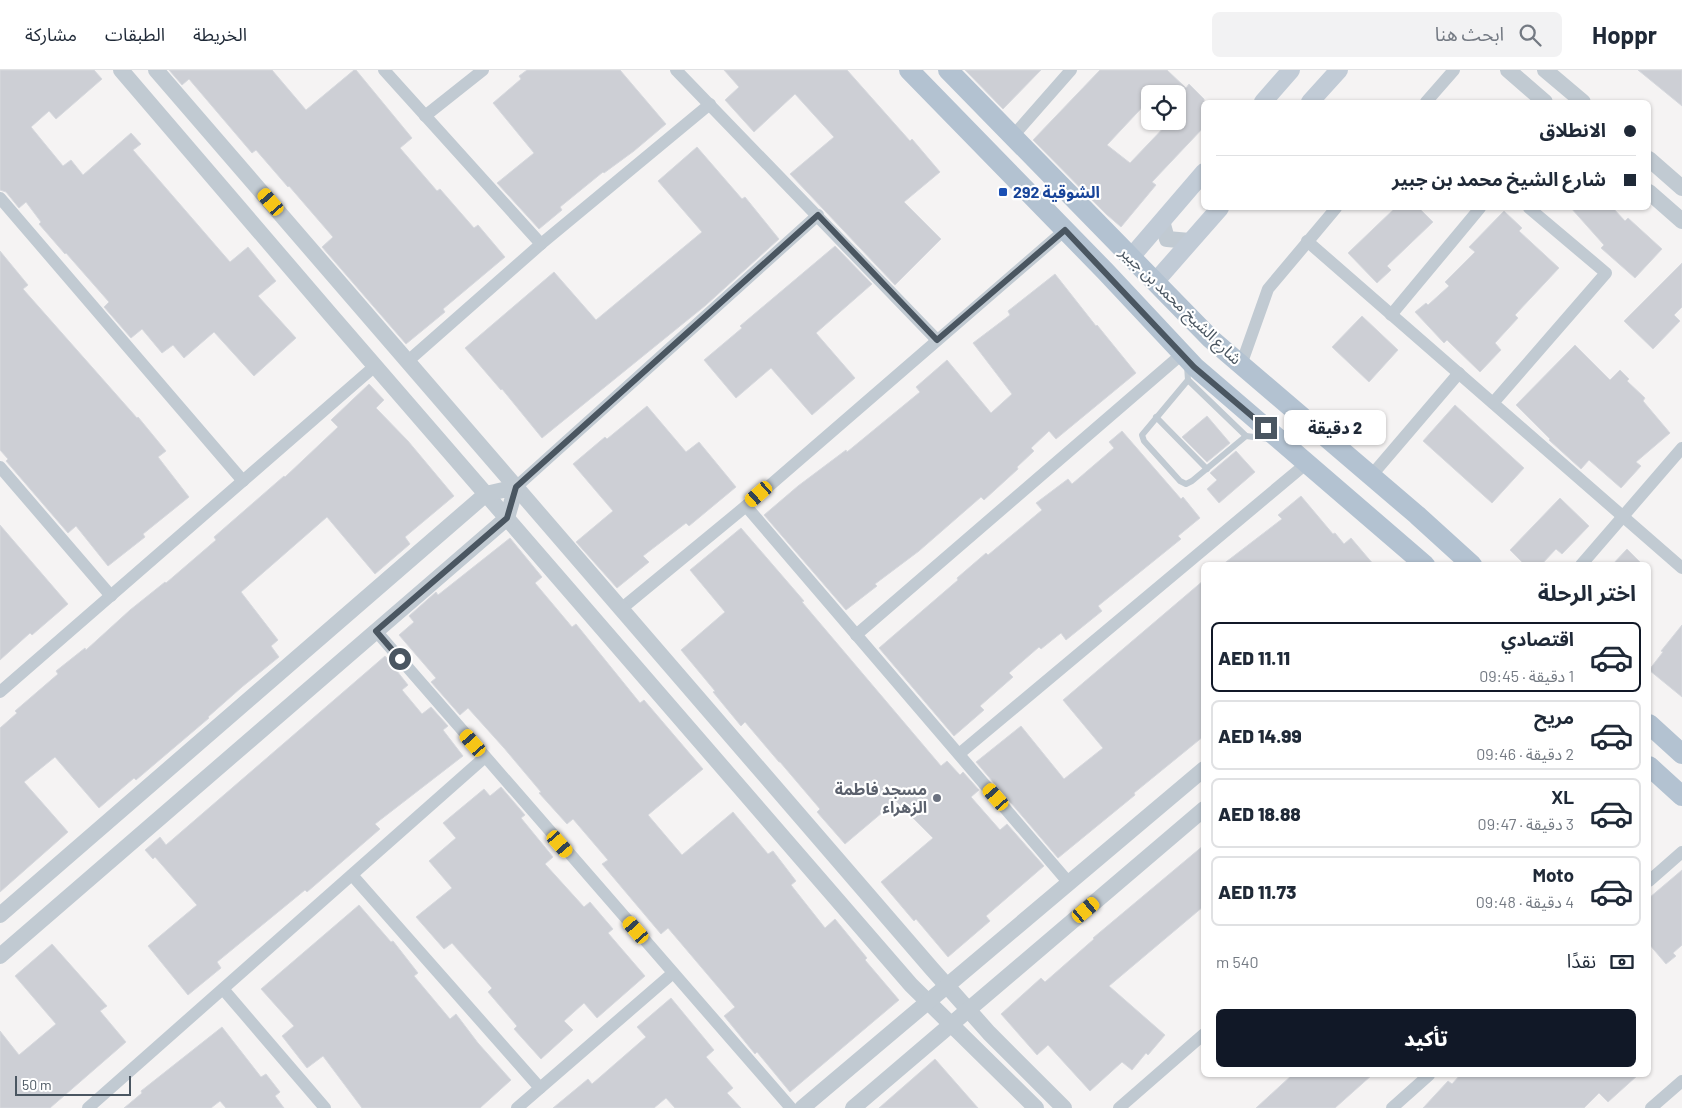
<!DOCTYPE html>
<html lang="ar">
<head>
<meta charset="utf-8">
<style>
	:root { --surface:#fff; --page:#f2f2f3; --text:#1f2937; --muted:#747a83; --line:#e0e1e3; --accent:#111827 }
	body { margin:0; font-family:Barlow,"Noto Sans Arabic",sans-serif; background:var(--page); color:var(--text); direction:rtl; height:100vh; display:flex; flex-direction:column; font-size:19px; white-space:nowrap }
	* { box-sizing:border-box; margin:0 }
	p { font-size:16px; color:var(--muted) }
	.icon { flex:none; width:28px; height:28px; fill:none; stroke:currentColor; stroke-width:2; stroke-linecap:round; stroke-linejoin:round }
	.map { position:relative; flex:1; overflow:hidden; direction:ltr }
	.drawer { position:absolute; left:1201px; top:492px; width:450px; height:515px; display:flex; flex-direction:column; background:var(--surface); border-radius:8px; box-shadow:0 1px 4px #0004; direction:rtl }
	.drawer>* { flex:none }
	.hud { position:absolute; left:1201px; top:30px; width:450px; height:110px; border-radius:8px; box-shadow:0 1px 4px #0004; direction:rtl; display:grid; align-content:center; height:110px; padding:0 15px; background:var(--surface) }
	.tools { position:absolute; left:1141px; top:15px; display:grid; gap:10px }
	.tools a { display:grid; place-items:center; width:45px; height:45px; border-radius:8px; background:var(--surface); box-shadow:0 1px 4px #0004; font-size:25px }
	.scale { position:absolute; left:15px; bottom:12px; width:116px; box-sizing:border-box; padding-left:5px; border:2px solid #4a5661; border-top:0; font-size:14px; line-height:18px; white-space:nowrap; color:#4a5661; -webkit-text-stroke:4px #fff; paint-order:stroke }
	.end { position:absolute; width:22px; height:22px; margin:-11px; border:6px solid #4a5661; background:#fff; box-shadow:0 0 0 2px #fff }
	.from { border-radius:50% }
	.bubble { position:absolute; height:35px; border-radius:8px; background:var(--surface); box-shadow:0 1px 4px #0004; font-size:16px; font-weight:800; line-height:35px; text-align:center; direction:rtl }
	.car { position:absolute; width:15px; height:30px; margin:-15px -8px; border-radius:6px; box-shadow:0 0 4px 1px #0007; background:linear-gradient(#f5c518 24%,#345 0 40%,#f5c518 0 76%,#345 0 86%,#f5c518 0) }
	.hud b { display:flex; align-items:center; gap:18px; height:48px; font-size:19px }
	.hud b+b { border-top:1px solid var(--line) }
	.hud i { width:12px; height:12px; background:var(--text) }
	ul { padding:0; list-style:none }
	li { display:flex; align-items:center; gap:15px; height:70px; margin:0 10px 8px; padding:0 5px; border:2px solid var(--line); border-radius:8px }
	li div { flex:1 }
	li b { display:block; font-size:19px }
	li em { font-style:normal; font-weight:800 }
	li.active { border-color:var(--accent) }
	li>.icon { width:45px; height:45px; stroke-width:1.5 }
	h2 { padding:0 15px; font-size:22px; line-height:60px }
	.pay { display:flex; align-items:center; gap:12px; height:55px; padding:0 15px; font-size:19px }
	.pay p { margin-inline-start:auto }
	.action { display:flex; gap:10px; margin-top:auto; padding:10px 15px }
	.action a { flex:1; height:58px; border-radius:8px; background:var(--accent); color:#fff; font-size:20px; font-weight:800; line-height:58px; text-align:center }
	header { display:flex; align-items:center; gap:30px; box-sizing:border-box; height:70px; padding:0 25px; background:var(--surface); border-bottom:1px solid var(--line) }
	header strong { font-size:24px }
	nav { display:flex; gap:28px; margin-inline-start:auto; font-size:18px }
	.search { width:350px; height:45px; background:var(--page); display:flex; align-items:center; gap:12px; box-sizing:border-box; padding:0 18px; border-radius:8px; color:var(--muted); font-size:19px }
	.map>svg:first-child { display:block }
	.building { fill:#cdcfd5; stroke:#d7d9de; fill-rule:evenodd }
	.lines { fill:none; stroke-linecap:round; stroke-linejoin:round }
	.service { stroke:#c1cad2; stroke-width:6 }
	.minor { stroke:#c1cad2; stroke-width:12 }
	.tertiary { stroke:#c1cad2; stroke-width:16 }
	.secondary { stroke:#c1cbd6; stroke-width:18 }
	.primary { stroke:#b3c2d1; stroke-width:20 }
	.route { stroke:#4a5661; stroke-width:6 }
	.transit-dot { fill:#1a4fb4; stroke:#fff; stroke-width:2 }
	.worship-dot { fill:#6b7280; stroke:#fff; stroke-width:2 }
	.labels { text-anchor:middle; stroke-width:4.5; stroke-linejoin:round; paint-order:stroke }
	.transit-label { font-size:16px; font-weight:bold; fill:#164399; stroke:#fff; text-anchor:start }
	.street-label { font-size:16px; fill:#4a5661; stroke:#fff }
	.worship-label { font-size:16px; font-weight:bold; fill:#5b616d; stroke:#fff; text-anchor:end }
</style>
</head>
<body>
<header>
<strong>Hoppr</strong>
<div class="search"><svg class="icon" aria-label="search" viewBox="0 0 24 24"><circle cx="10" cy="10" r="6"/><path d="M15 15l6 6"/></svg>ابحث هنا</div>
<nav><a>الخريطة</a><a>الطبقات</a><a>مشاركة</a></nav>
</header>
<div class="map">
<svg width="1682" height="1038" viewBox="0 0 1682 1038">
	<rect width="100%" height="100%" fill="#f5f3f3"/>
	<g class="building">
		<polygon points="0,0 94,0 102,9 56,49 49,41 31,57 63,96 71,90 83,105 131,63 141,74 133,80 230,192 248,177 276,211 258,226 296,268 254,306 214,262 184,288 173,275 162,283 142,259 131,268 104,237 109,232 66,183 65,184 39,154 41,152 26,132 19,138 6,122 0,120"/>
		<polygon points="169,0 272,0 306,40 354,0 356,0 412,68 400,78 437,121 440,119 474,158 478,155 505,187 443,239 445,242 406,274 322,177 333,167 289,116 288,117 256,80 252,83 189,9 182,15"/>
		<polygon points="527,0 620,0 666,54 634,81 604,103 603,102 560,137 562,140 539,159 497,113 534,83 493,33 521,9 519,6"/>
		<polygon points="724,0 847,0 910,71 912,69 940,102 904,132 941,169 895,215 790,104 834,67 795,24 754,62 725,30 739,17"/>
		<polygon points="965,0 1041,0 1003,39"/>
		<path d="M1100 0H1167L1186 18 1189 14 1204 29V57L1152 112 1156 115 1121 157 1106 144 1033 70ZM1150 24H1178V51H1170L1130 93 1107 75 1150 29Z"/>
		<polygon points="1638,0 1682,0 1682,36"/>
		<polygon points="697,77 742,129 745,127 779,169 706,235 542,368 502,319 501,320 465,278 554,202 596,250 702,162 658,111"/>
		<polygon points="1395,138 1419,138 1433,152 1387,196 1391,200 1377,213 1348,183"/>
		<polygon points="1571,138 1613,138 1625,151 1628,148 1662,179 1635,208 1601,178 1604,175"/>
		<polygon points="1504,141 1522,158 1519,161 1559,198 1515,245 1518,248 1495,273 1501,280 1480,302 1447,270 1444,273 1415,242 1426,233 1428,235 1449,216 1445,212 1475,182 1469,177"/>
		<polygon points="835,176 872,214 816,263 855,308 812,345 771,298 736,328 704,290 742,258 740,256"/>
		<polygon points="0,181 28,215 23,219 137,348 138,347 166,381 158,387 189,427 143,464 145,467 108,496 76,456 68,463 6,391 8,389 0,380"/>
		<polygon points="1682,193 1682,237 1674,245 1680,251 1653,279 1624,251"/>
		<polygon points="1055,204 1096,256 1097,255 1136,303 1056,369 1049,361 1031,378 1034,381 1017,397 1018,399 984,430 981,427 919,481 875,514 877,516 846,540 764,445 798,416 846,380 847,382 920,322 916,317 947,290 991,343 1012,324 973,273 1010,245 1008,241"/>
		<polygon points="1362,246 1398,280 1369,312 1332,277"/>
		<polygon points="1575,275 1610,310 1620,300 1629,309 1627,311 1645,328 1643,331 1670,363 1636,392 1641,396 1621,418 1589,390 1581,399 1549,370 1550,369 1516,335"/>
		<polygon points="369,314 384,330 376,338 408,371 454,426 405,467 410,474 375,504 327,447 241,522 278,570 271,576 279,587 242,617 208,647 209,648 136,710 134,708 99,738 55,687 24,712 68,762 0,822 0,658 17,643 15,641 58,604 56,601 85,578 86,580 130,540 165,512 166,513 216,470 214,467 284,406 285,407 338,357 331,350"/>
		<polygon points="1455,335 1524,398 1492,433 1423,371"/>
		<polygon points="647,336 686,382 699,372 736,417 689,456 686,453 643,486 649,492 617,518 576,472 613,441 573,394 605,367 607,369"/>
		<polygon points="1207,346 1230,373 1207,392 1182,367"/>
		<polygon points="1122,361 1181,429 1183,427 1200,448 1178,466 1181,469 1098,536 1102,541 1066,570 1061,563 1041,579 1039,577 1009,603 1013,607 980,636 984,640 954,666 879,578 958,510 957,508 986,483 988,485 1042,440 1036,433 1068,409 1072,414 1114,378 1109,372"/>
		<polygon points="1236,381 1255,402 1219,433 1207,419 1217,410 1210,403"/>
		<polygon points="1301,426 1333,464 1335,463 1344,474 1351,468 1374,495 1222,495 1282,449 1278,445"/>
		<polygon points="1560,428 1589,456 1562,484 1556,479 1541,495 1525,495 1510,480"/>
		<polygon points="0,455 68,534 32,565 30,563 0,590"/>
		<polygon points="741,458 804,531 802,532 941,696 947,691 960,705 963,702 979,720 971,727 1000,760 1007,754 1044,796 986,846 990,851 948,887 916,849 914,851 881,812 933,768 896,731 845,774 817,742 820,739 780,692 779,692 745,652 741,656 713,622 715,621 681,580 725,542 690,500"/>
		<polygon points="510,468 542,507 535,513 572,557 576,554 640,633 644,630 703,699 648,745 682,785 733,742 768,784 773,781 796,811 791,815 825,858 835,849 867,888 865,890 899,930 790,1022 757,982 755,984 724,946 735,937 668,858 661,864 602,794 608,790 573,749 567,754 539,723 541,722 504,678 468,638 460,645 431,612 436,608 399,565 414,552 409,546 436,522 438,525"/>
		<polygon points="1627,479 1643,495 1612,495"/>
		<polygon points="1204,510 1204,666 1134,723 1135,725 1058,788 976,692 1021,656 1064,709 1103,678 1063,630"/>
		<polygon points="1682,555 1682,627 1649,600 1663,582 1661,581"/>
		<polygon points="385,586 408,615 402,620 422,644 431,637 448,656 443,660 463,686 375,754 380,759 307,822 305,820 217,892 221,898 188,925 148,876 197,835 155,787 153,789 145,780 160,767 166,775"/>
		<polygon points="501,717 525,745 521,748 553,787 545,794 584,837 590,832 613,859 608,863 645,906 597,948 584,933 564,951 573,960 541,989 514,959 517,956 488,922 492,918 452,873 444,879 416,847 452,818 429,791 456,768 443,753 484,719 490,726"/>
		<polygon points="1204,775 1204,836 1109,916 1165,965 1148,985 1146,983 1132,1000 1122,992 1090,1021 1048,975 1037,985 1001,944 1041,908 1045,912 1094,869 1093,868"/>
		<polygon points="1682,800 1682,875 1673,883 1676,886 1666,894 1649,874 1649,828"/>
		<polygon points="359,835 391,872 393,871 418,903 414,906 450,949 456,944 478,973 511,1010 480,1038 362,1038 323,986 307,998 282,966 294,956 261,919"/>
		<polygon points="52,874 107,936 100,941 126,972 50,1038 0,1038 0,961 19,985 56,954 15,906"/>
		<polygon points="671,928 714,980 706,987 733,1018 727,1023 741,1038 675,1038 666,1028 654,1038 553,1038 588,1009 592,1014 646,967 637,957"/>
		<polygon points="222,957 261,1007 266,1004 280,1022 275,1026 284,1038 226,1038 220,1031 211,1038 124,1038 142,1023 141,1021"/>
		<polygon points="935,989 978,1038 879,1038"/>
		<polygon points="1292,1005 1372,1005 1335,1038 1256,1038"/>
		<polygon points="1460,1005 1638,1005 1608,1032 1599,1023 1584,1038 1423,1038 1448,1011 1452,1014"/>
	</g>
	<g class="lines">
		<g class="service">
			<polyline points="1187,296 1188,310 1246,366 1270,369"/>
			<polyline points="1188,310 1142,365 1144,371 1180,411 1186,414 1192,411 1246,366"/>
			<polyline points="1156,347 1207,399"/>
		</g>
		<g class="minor">
			<polyline points="384,0 541,174"/>
			<polyline points="676,0 937,270"/>
			<polyline points="1426,32 1454,0"/>
			<polyline points="425,46 483,0"/>
			<polyline points="1013,66 1071,0"/>
			<polyline points="0,128 243,411"/>
			<polyline points="1307,171 1682,498"/>
			<polyline points="1391,245 1480,138"/>
			<polyline points="408,291 541,174 710,34"/>
			<polyline points="1241,295 1268,219 1336,138"/>
			<polyline points="1493,333 1606,203 1529,138"/>
			<polyline points="0,397 111,526"/>
			<polyline points="1371,406 1459,303"/>
			<polyline points="516,417 818,145"/>
			<polyline points="746,436 1069,813"/>
			<polyline points="1581,495 1682,378"/>
			<polyline points="621,539 746,436 1065,160"/>
			<polyline points="376,561 791,1038"/>
			<polyline points="856,565 1182,284"/>
			<polyline points="0,622 375,296"/>
			<polyline points="959,684 1307,393"/>
			<polyline points="352,805 540,1018"/>
			<polyline points="1649,811 1682,782"/>
			<polyline points="223,919 325,1038"/>
			<polyline points="88,1038 485,687"/>
			<polyline points="517,1038 673,903"/>
			<polyline points="1119,1038 1204,964"/>
			<polyline points="1392,1038 1429,1005"/>
			<polyline points="1651,1038 1682,1011"/>
		</g>
		<g class="tertiary">
			<polyline points="121,0 330,244 911,915 1036,1038"/>
			<polyline points="156,0 932,899 989,963 1064,1038"/>
			<polyline points="1508,0 1545,32"/>
			<polyline points="1545,0 1583,32"/>
			<polyline points="1649,89 1682,118"/>
			<polyline points="1649,122 1682,151"/>
			<polyline points="1162,151 1167,169 1190,171"/>
			<polyline points="0,845 486,424 516,417 507,448 0,886"/>
			<polyline points="802,1038 1204,699"/>
			<polyline points="853,1038 1204,739"/>
		</g>
		<g class="secondary">
			<polyline points="1263,32 1291,0"/>
			<polyline points="1310,32 1339,0"/>
			<polyline points="1131,187 1204,102"/>
			<polyline points="1155,212 1220,138"/>
		</g>
		<g class="primary">
			<polyline points="909,0 1106,202 1195,297 1425,495"/>
			<polyline points="948,0 1211,269 1417,445 1472,495"/>
			<polyline points="1649,654 1682,684"/>
			<polyline points="1649,696 1682,726"/>
		</g>
	</g>
	<g class="lines">
		<polyline class="route" points="400,589 376,561 507,448 516,417 818,145 937,270 1065,160 1194,297 1266,358"/>
	</g>
	<rect class="transit-dot" x="998" y="117" width="10" height="10" rx="2.5"/>
	<circle class="worship-dot" cx="937" cy="728" r="5"/>
	<g class="labels">
		<g class="transit-label">
			<text x="1013" y="128">الشوقية 292</text>
		</g>
		<g class="street-label">
			<text transform="translate(1181 235) rotate(44)" y="6">شارع الشيخ محمد بن جبير</text>
		</g>
		<g class="worship-label">
			<text x="927" y="725">مسجد فاطمة<tspan x="927" dy="18">الزهراء</tspan></text>
		</g>
	</g>
</svg>
<div class="tools">
<a><svg class="icon" aria-label="locate" viewBox="0 0 24 24"><circle cx="12" cy="12" r="6"/><path d="M12 2v4M12 18v4M2 12h4M18 12h4"/></svg></a>
</div>
<div class="scale">50 m</div>
<i class="end from" style="left:400px;top:589px"></i>
<i class="end" style="left:1266px;top:358px"></i>
<div class="bubble" style="left:1284px;top:340px;width:102px">2 دقيقة</div>
<i class="car" style="left:271px;top:132px;rotate:319deg"></i>
<i class="car" style="left:759px;top:424px;rotate:229deg"></i>
<i class="car" style="left:473px;top:673px;rotate:319deg"></i>
<i class="car" style="left:996px;top:727px;rotate:319deg"></i>
<i class="car" style="left:560px;top:774px;rotate:139deg"></i>
<i class="car" style="left:1086px;top:840px;rotate:50deg"></i>
<i class="car" style="left:636px;top:860px;rotate:319deg"></i>
<div class="hud">
<b><i class="from"></i>الانطلاق</b>
<b><i></i>شارع الشيخ محمد بن جبير</b>
</div>
<section class="drawer">
<h2>اختر الرحلة</h2>
<ul>
<li class="active"><svg class="icon" aria-label="car" viewBox="0 0 24 24"><path d="M5 17H2v-5l4-1 3-4h7l3 4 3 1v5h-3M9 17h6M6 11h13"/><circle cx="7" cy="17" r="2"/><circle cx="17" cy="17" r="2"/></svg><div><b>اقتصادي</b><p>1 دقيقة · 09:45</p></div><em>AED 11.11</em></li>
<li><svg class="icon" aria-label="car" viewBox="0 0 24 24"><path d="M5 17H2v-5l4-1 3-4h7l3 4 3 1v5h-3M9 17h6M6 11h13"/><circle cx="7" cy="17" r="2"/><circle cx="17" cy="17" r="2"/></svg><div><b>مريح</b><p>2 دقيقة · 09:46</p></div><em>AED 14.99</em></li>
<li><svg class="icon" aria-label="car" viewBox="0 0 24 24"><path d="M5 17H2v-5l4-1 3-4h7l3 4 3 1v5h-3M9 17h6M6 11h13"/><circle cx="7" cy="17" r="2"/><circle cx="17" cy="17" r="2"/></svg><div><b>XL</b><p>3 دقيقة · 09:47</p></div><em>AED 18.88</em></li>
<li><svg class="icon" aria-label="car" viewBox="0 0 24 24"><path d="M5 17H2v-5l4-1 3-4h7l3 4 3 1v5h-3M9 17h6M6 11h13"/><circle cx="7" cy="17" r="2"/><circle cx="17" cy="17" r="2"/></svg><div><b>Moto</b><p>4 دقيقة · 09:48</p></div><em>AED 11.73</em></li>
</ul>
<div class="pay"><svg class="icon" aria-label="cash" viewBox="0 0 24 24"><path d="M3 7h18v10H3z"/><circle cx="12" cy="12" r="2"/></svg>نقدًا<p>540 m</p></div>
<div class="action"><a>تأكيد</a></div>
</section>
</div>
</body>
</html>
